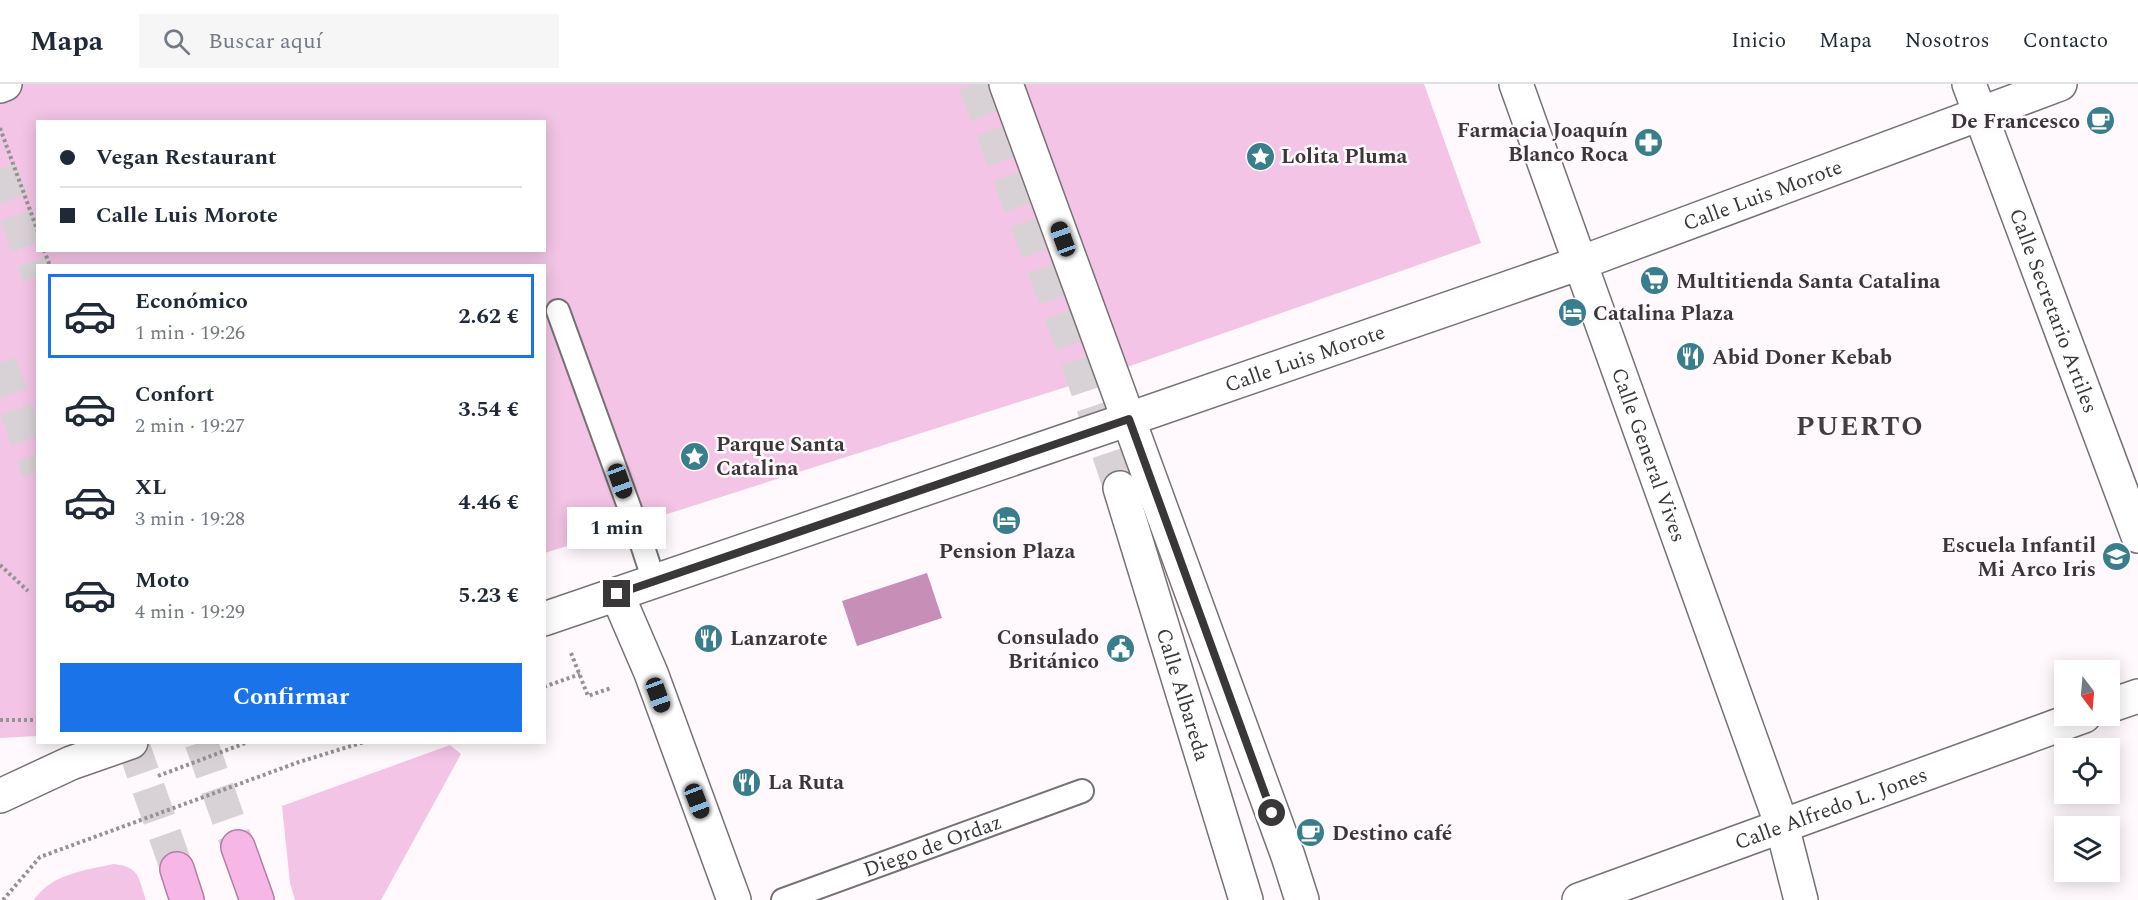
<!DOCTYPE html>
<html lang="es">
<head>
<meta charset="utf-8">
<style>
	:root { --surface:#fff; --page:#f6f6f7; --text:#1f2937; --muted:#747a83; --line:#e0e1e3; --accent:#1a73e8 }
	body { margin:0; font-family:Spectral,serif; background:var(--page); color:var(--text); height:100vh; display:flex; flex-direction:column; font-size:22px; white-space:nowrap }
	* { box-sizing:border-box; margin:0 }
	p { font-size:20px; color:var(--muted) }
	.icon { flex:none; width:33px; height:33px; fill:none; stroke:currentColor; stroke-width:2; stroke-linecap:round; stroke-linejoin:round }
	.map { position:relative; flex:1; overflow:hidden }
	.sheet { position:absolute; left:36px; top:180px; width:510px; height:480px; display:flex; flex-direction:column; background:var(--surface); border-radius:0px; box-shadow:0 3px 15px #0003 }
	.sheet>* { flex:none }
	.top-card { position:absolute; left:36px; top:36px; width:510px; height:132px; border-radius:0px; box-shadow:0 3px 15px #0003; display:grid; align-content:center; height:132px; padding:0 24px; background:var(--surface) }
	.needle { width:39px; rotate:164deg }
	.controls { position:absolute; left:2054px; top:576px; display:grid; gap:12px }
	.controls a { display:grid; place-items:center; width:66px; height:66px; border-radius:0px; background:var(--surface); box-shadow:0 3px 15px #0003; font-size:30px }
	.end { position:absolute; width:27px; height:27px; margin:-14px; border:8px solid #3a3739; background:#fff; box-shadow:0 0 0 3px #fff }
	.from { border-radius:50% }
	.bubble { position:absolute; height:42px; border-radius:0px; background:var(--surface); box-shadow:0 3px 15px #0003; font-size:20px; font-weight:700; line-height:42px; text-align:center }
	.car { position:absolute; width:18px; height:36px; margin:-18px -9px; border-radius:8px; box-shadow:0 0 4px 2px #0007; background:linear-gradient(#222 24%,#8ab4d8 0 40%,#222 0 76%,#8ab4d8 0 86%,#222 0) }
	.top-card b { display:flex; align-items:center; gap:21px; height:57px; font-size:22px }
	.top-card b+b { border-top:2px solid var(--line) }
	.top-card i { width:15px; height:15px; background:var(--text) }
	ul { padding:10px 0 0; list-style:none }
	li { display:flex; align-items:center; gap:18px; height:84px; margin:0 12px 9px; padding:0 12px; border:3px solid transparent; border-radius:0px }
	li div { flex:1 }
	li b { display:block; font-size:22px }
	li em { font-style:normal; font-weight:700 }
	li.active { border-color:var(--accent) }
	li>.icon { width:54px; height:54px; stroke-width:1.5 }
	.primary-button { display:flex; gap:12px; margin-top:auto; padding:12px 24px }
	.primary-button a { flex:1; height:69px; border-radius:0px; background:var(--accent); color:#fff; font-size:24px; font-weight:700; line-height:69px; text-align:center }
	header { display:flex; align-items:center; gap:36px; box-sizing:border-box; height:84px; padding:0 30px; background:var(--surface); border-bottom:2px solid var(--line) }
	header strong { font-size:28px }
	nav { display:flex; gap:33px; margin-inline-start:auto; font-size:21px }
	.search { width:420px; height:54px; background:var(--page); display:flex; align-items:center; gap:15px; box-sizing:border-box; padding:0 21px; border-radius:0px; color:var(--muted); font-size:22px }
	.map>svg:first-child { display:block }
	.green { fill:#f3c4e5; fill-rule:evenodd }
	.water { fill:#c78eb7 }
	.lines { fill:none; stroke-linecap:round; stroke-linejoin:round }
	.tertiary-tunnel { stroke:#d8d2d6; stroke-width:33; stroke-dasharray:33 16; stroke-linecap:butt }
	.trunk-tunnel { stroke:#d8d2d6; stroke-width:33; stroke-dasharray:33 16; stroke-linecap:butt }
	.service-casing { stroke:#777175; stroke-width:26 }
	.pedestrian-casing { stroke:#777175; stroke-width:36 }
	.minor-casing { stroke:#777175; stroke-width:36 }
	.tertiary-casing { stroke:#777175; stroke-width:36 }
	.trunk-casing { stroke:#b37ea5; stroke-width:36 }
	.path { stroke:#969194; stroke-width:4; stroke-dasharray:3 3; stroke-linecap:butt }
	.service { stroke:#fff; stroke-width:22 }
	.pedestrian { stroke:#fff; stroke-width:33 }
	.minor { stroke:#fff; stroke-width:33 }
	.tertiary { stroke:#fff; stroke-width:33 }
	.trunk { stroke:#f6b7e6; stroke-width:33 }
	.route { stroke:#3a3739; stroke-width:8 }
	.labels { text-anchor:middle; stroke-width:5; stroke-linejoin:round; paint-order:stroke }
	.poi-label { font-size:21px; font-weight:bold; fill:#3a3739; stroke:#fff9fd; text-anchor:start }
	.street-label { font-size:21px; fill:#3a3739; stroke:#fff9fd }
	.district-label { font-size:27px; font-weight:bold; letter-spacing:1.5px; fill:#433d41; stroke:#fff9fd }
</style>
</head>
<body>
<header>
<strong>Mapa</strong>
<div class="search"><svg class="icon" aria-label="search" viewBox="0 0 24 24"><circle cx="10" cy="10" r="6"/><path d="M15 15l6 6"/></svg>Buscar aquí</div>
<nav><a>Inicio</a><a>Mapa</a><a>Nosotros</a><a>Contacto</a></nav>
</header>
<div class="map">
<svg width="2138" height="816" viewBox="0 0 2138 816">
	<rect width="100%" height="100%" fill="#fff9fd"/>
	<g class="green">
		<path d="M0 0H1424L1481 159 1113 288 545 469 544 182H38L37 652 0 654ZM38 38H544V166H38Z"/>
		<polygon points="450,661 461,670 381,816 295,816 290,799 282,722"/>
		<path d="M114 780C140 783 138 793 146 816H34C51 790 86 786 114 780Z"/>
	</g>
	<polygon class="water" points="927,489 942,534 857,562 842,517"/>
	<g class="lines">
		<polyline class="tertiary-tunnel" points="975,0 1072,261 1120,404"/>
		<g class="trunk-tunnel">
			<polyline points="0,85 38,192"/>
			<polyline points="0,279 38,387"/>
			<polyline points="132,658 177,785"/>
			<polyline points="201,658 238,763"/>
		</g>
		<defs>
			<g id="service">
				<polyline points="558,227 635,439 654,497"/>
				<path id="s1" d="M783 816 1082 707"/>
			</g>
			<g id="pedestrian">
				<path id="s2" d="M1969 0 2138 452"/>
				<polyline points="0,2 5,0"/>
				<path id="s3" d="M1129 335 1580 179 2060 0"/>
			</g>
			<g id="minor">
				<polyline points="1006,0 1288,772 1302,816"/>
				<path id="s4" d="M1516 0 1782 742 1801 816"/>
				<polyline points="617,510 651,589 734,816"/>
				<polyline points="544,535 1129,335"/>
				<polyline points="2109,622 2138,612"/>
				<polyline points="0,712 71,679 131,658"/>
				<path id="s5" d="M1579 816 2084 632"/>
			</g>
			<g id="tertiary">
				<path id="s6" d="M1120 404 1246 816"/>
			</g>
			<g id="trunk">
				<polyline points="238,763 257,816"/>
				<polyline points="177,785 187,816"/>
			</g>
		</defs>
		<use href="#service" class="service-casing"/>
		<use href="#pedestrian" class="pedestrian-casing"/>
		<use href="#minor" class="minor-casing"/>
		<use href="#tertiary" class="tertiary-casing"/>
		<use href="#trunk" class="trunk-casing"/>
		<g class="path">
			<polyline points="0,44 38,148"/>
			<polyline points="44,166 50,182"/>
			<polyline points="0,481 28,507"/>
			<polyline points="571,569 588,612 611,604"/>
			<polyline points="544,603 580,590"/>
			<polyline points="0,636 38,636"/>
			<polyline points="158,692 248,658"/>
			<polyline points="3,816 40,773 299,678 364,658"/>
		</g>
		<use href="#service" class="service"/>
		<use href="#pedestrian" class="pedestrian"/>
		<use href="#minor" class="minor"/>
		<use href="#tertiary" class="tertiary"/>
		<use href="#trunk" class="trunk"/>
	</g>
	<g class="lines">
		<polyline class="route" points="617,510 1129,335 1272,729"/>
	</g>
	<defs>
		<symbol id="cafe-disc" viewBox="-11 -11 22 22"><circle r="9.5" fill="#397e8c" stroke="#fff9fd"/><path d="M-5.5-4.5H6V0H3Q3 3.5 0 3.5H-2.5Q-5.5 3.5-5.5 0ZM3-3.2v2h1.7v-2ZM-6 4.5H4V6H-6Z" fill="#fff"/></symbol>
		<symbol id="pharmacy-disc" viewBox="-11 -11 22 22"><circle r="9.5" fill="#397e8c" stroke="#fff9fd"/><path d="M-2-6h4v4h4v4h-4v4h-4v-4h-4v-4h4Z" fill="#fff"/></symbol>
		<symbol id="sight-disc" viewBox="-11 -11 22 22"><circle r="9.5" fill="#397e8c" stroke="#fff9fd"/><path d="M0-6L1.8-2.2L6-1.7L2.9 1.2L3.7 5.4L0 3.3L-3.7 5.4L-2.9 1.2L-6-1.7L-1.8-2.2Z" fill="#fff"/></symbol>
		<symbol id="supermarket-disc" viewBox="-11 -11 22 22"><circle r="9.5" fill="#397e8c" stroke="#fff9fd"/><path d="M-6-5.5h2.5l.6 2H6L4.5 2H-2.5L-4.4-4H-6ZM-1.5 3.2a1.3 1.3 0 1 0 .1 0ZM3 3.2a1.3 1.3 0 1 0 .1 0Z" fill="#fff"/></symbol>
		<symbol id="hotel-disc" viewBox="-11 -11 22 22"><circle r="9.5" fill="#397e8c" stroke="#fff9fd"/><path d="M-6-4.5h1.5V1H6V5H4.5V3h-9V5H-6ZM-4 0a1.8 1.8 0 1 1 3.6 0ZM.5 0V-2.5h3Q6-2.5 6 0Z" fill="#fff"/></symbol>
		<symbol id="restaurant-disc" viewBox="-11 -11 22 22"><circle r="9.5" fill="#397e8c" stroke="#fff9fd"/><path d="M-5-6h1v4h1v-4h1v4h1v-4h1v5L-1.5 .5V6h-2V.5L-5-1ZM5-6V6H3V1.5H1.5Q1.5-4 5-6Z" fill="#fff"/></symbol>
		<symbol id="school-disc" viewBox="-11 -11 22 22"><circle r="9.5" fill="#397e8c" stroke="#fff9fd"/><path d="M0-5L7-2L0 1L-7-2ZM-4 1L0 2.5L4 1V4Q0 6-4 4Z" fill="#fff"/></symbol>
		<symbol id="civic-disc" viewBox="-11 -11 22 22"><circle r="9.5" fill="#397e8c" stroke="#fff9fd"/><path d="M-.6-6.5H3V-4.5H.6V-3L4-1V1h2V6H-6V1h2V-1L-.6-3ZM-1.2 2.5V6h2.4V2.5Z" fill="#fff"/></symbol>
	</defs>
	<g fill-rule="evenodd">
		<use href="#cafe-disc" x="2084" y="20" width="33" height="33"/>
		<use href="#pharmacy-disc" x="1632" y="42" width="33" height="33"/>
		<use href="#sight-disc" x="1244" y="56" width="33" height="33"/>
		<use href="#supermarket-disc" x="1638" y="180" width="33" height="33"/>
		<use href="#hotel-disc" x="1556" y="212" width="33" height="33"/>
		<use href="#restaurant-disc" x="1674" y="256" width="33" height="33"/>
		<use href="#sight-disc" x="678" y="356" width="33" height="33"/>
		<use href="#hotel-disc" x="990" y="420" width="33" height="33"/>
		<use href="#school-disc" x="2100" y="456" width="33" height="33"/>
		<use href="#restaurant-disc" x="692" y="538" width="33" height="33"/>
		<use href="#civic-disc" x="1104" y="548" width="33" height="33"/>
		<use href="#restaurant-disc" x="730" y="682" width="33" height="33"/>
		<use href="#cafe-disc" x="1294" y="732" width="33" height="33"/>
	</g>
	<g class="labels">
		<g class="poi-label">
			<text x="2080" y="44" text-anchor="end">De Francesco</text>
			<text x="1628" y="53" text-anchor="end">Farmacia Joaquín<tspan x="1628" dy="24">Blanco Roca</tspan></text>
			<text x="1281" y="79">Lolita Pluma</text>
			<text x="1676" y="204">Multitienda Santa Catalina</text>
			<text x="1593" y="236">Catalina Plaza</text>
			<text x="1712" y="280">Abid Doner Kebab</text>
			<text x="716" y="367">Parque Santa<tspan x="716" dy="24">Catalina</tspan></text>
			<text x="2096" y="468" text-anchor="end">Escuela Infantil<tspan x="2096" dy="24">Mi Arco Iris</tspan></text>
			<text x="1007" y="474" text-anchor="middle">Pension Plaza</text>
			<text x="1099" y="560" text-anchor="end">Consulado<tspan x="1099" dy="24">Británico</tspan></text>
			<text x="730" y="561">Lanzarote</text>
			<text x="768" y="705">La Ruta</text>
			<text x="1332" y="756">Destino café</text>
		</g>
		<g class="street-label">
			<text dy="7" stroke="none"><textPath href="#s3" startOffset="672">Calle Luis Morote</textPath></text>
			<text dy="7" stroke="none"><textPath href="#s2" startOffset="242">Calle Secretario Artiles</textPath></text>
			<text dy="7" stroke="none"><textPath href="#s3" startOffset="186">Calle Luis Morote</textPath></text>
			<text dy="7" stroke="none"><textPath href="#s4" startOffset="394">Calle General Vives</textPath></text>
			<text dy="7" stroke="none"><textPath href="#s6" startOffset="216">Calle Albareda</textPath></text>
			<text dy="7" stroke="none"><textPath href="#s5" startOffset="268">Calle Alfredo L. Jones</textPath></text>
			<text dy="7" stroke="none"><textPath href="#s1" startOffset="159">Diego de Ordaz</textPath></text>
		</g>
		<g class="district-label">
			<text x="1860" y="351">PUERTO</text>
		</g>
	</g>
</svg>
<div class="controls">
<a><svg class="needle" viewBox="-14 -14 28 28"><path d="M0-13l5 13h-10z" fill="#e53935"/><path d="M0 13l5-13h-10z" fill="#747a83"/></svg></a>
<a><svg class="icon" aria-label="locate" viewBox="0 0 24 24"><circle cx="12" cy="12" r="6"/><path d="M12 2v4M12 18v4M2 12h4M18 12h4"/></svg></a>
<a><svg class="icon" aria-label="layers" viewBox="0 0 24 24"><path d="M12 4l9 5-9 5-9-5zM3 14l9 5 9-5"/></svg></a>
</div>
<i class="end from" style="left:1272px;top:729px"></i>
<i class="end" style="left:617px;top:510px"></i>
<div class="bubble" style="left:567px;top:423px;width:99px">1 min</div>
<i class="car" style="left:1063px;top:155px;rotate:340deg"></i>
<i class="car" style="left:620px;top:397px;rotate:160deg"></i>
<i class="car" style="left:658px;top:611px;rotate:160deg"></i>
<i class="car" style="left:697px;top:717px;rotate:159deg"></i>
<div class="top-card">
<b><i class="from"></i>Vegan Restaurant</b>
<b><i></i>Calle Luis Morote</b>
</div>
<section class="sheet">
<ul>
<li class="active"><svg class="icon" aria-label="car" viewBox="0 0 24 24"><path d="M5 17H2v-5l4-1 3-4h7l3 4 3 1v5h-3M9 17h6M6 11h13"/><circle cx="7" cy="17" r="2"/><circle cx="17" cy="17" r="2"/></svg><div><b>Económico</b><p>1 min · 19:26</p></div><em>2.62 €</em></li>
<li><svg class="icon" aria-label="car" viewBox="0 0 24 24"><path d="M5 17H2v-5l4-1 3-4h7l3 4 3 1v5h-3M9 17h6M6 11h13"/><circle cx="7" cy="17" r="2"/><circle cx="17" cy="17" r="2"/></svg><div><b>Confort</b><p>2 min · 19:27</p></div><em>3.54 €</em></li>
<li><svg class="icon" aria-label="car" viewBox="0 0 24 24"><path d="M5 17H2v-5l4-1 3-4h7l3 4 3 1v5h-3M9 17h6M6 11h13"/><circle cx="7" cy="17" r="2"/><circle cx="17" cy="17" r="2"/></svg><div><b>XL</b><p>3 min · 19:28</p></div><em>4.46 €</em></li>
<li><svg class="icon" aria-label="car" viewBox="0 0 24 24"><path d="M5 17H2v-5l4-1 3-4h7l3 4 3 1v5h-3M9 17h6M6 11h13"/><circle cx="7" cy="17" r="2"/><circle cx="17" cy="17" r="2"/></svg><div><b>Moto</b><p>4 min · 19:29</p></div><em>5.23 €</em></li>
</ul>
<div class="primary-button"><a>Confirmar</a></div>
</section>
</div>
</body>
</html>
